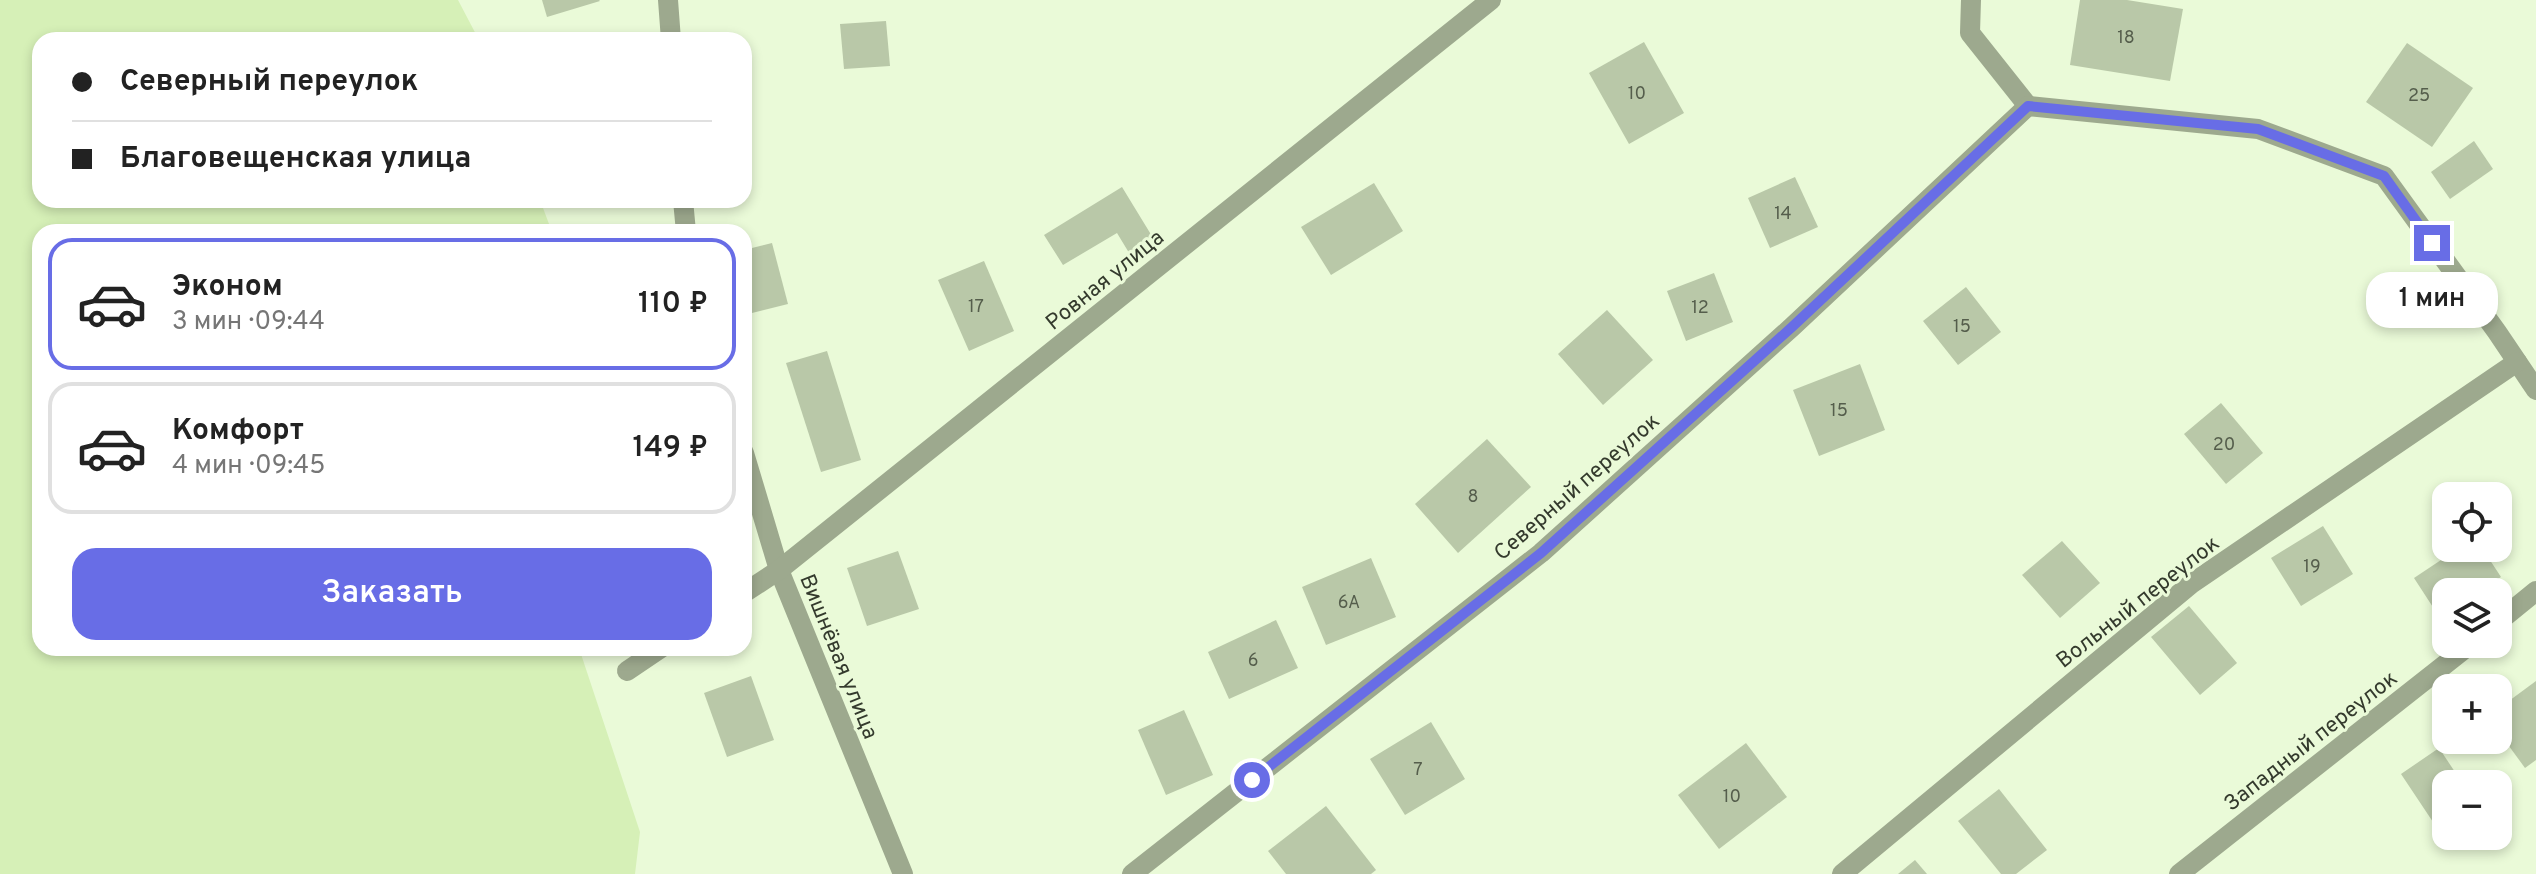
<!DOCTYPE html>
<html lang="ru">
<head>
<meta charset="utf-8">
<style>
	:root { --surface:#fff; --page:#f2f2f2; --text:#222; --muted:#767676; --line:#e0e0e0; --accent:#686de6 }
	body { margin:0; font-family:Overpass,sans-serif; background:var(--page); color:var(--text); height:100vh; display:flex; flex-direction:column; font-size:30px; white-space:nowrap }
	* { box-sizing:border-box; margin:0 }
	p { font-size:26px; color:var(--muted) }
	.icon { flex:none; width:44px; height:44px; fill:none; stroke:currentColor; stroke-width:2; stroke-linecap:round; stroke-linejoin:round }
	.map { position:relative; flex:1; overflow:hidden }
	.sheet { position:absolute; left:32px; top:224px; width:720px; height:432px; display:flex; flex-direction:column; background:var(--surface); border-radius:24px; box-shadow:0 4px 12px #0003 }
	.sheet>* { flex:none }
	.banner { position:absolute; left:32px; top:32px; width:720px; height:176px; border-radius:24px; box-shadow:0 4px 12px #0003; display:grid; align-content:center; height:176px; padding:0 40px; background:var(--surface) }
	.tools { position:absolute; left:2432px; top:482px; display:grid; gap:16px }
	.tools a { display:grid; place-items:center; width:80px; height:80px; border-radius:16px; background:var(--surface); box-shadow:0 4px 12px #0003; font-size:40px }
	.end { position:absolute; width:36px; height:36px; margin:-18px; border:10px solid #686de6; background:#fff; box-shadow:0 0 0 4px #fff }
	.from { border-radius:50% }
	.bubble { position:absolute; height:56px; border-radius:24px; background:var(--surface); box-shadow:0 4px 12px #0003; font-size:26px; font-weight:600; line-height:56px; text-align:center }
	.banner b { display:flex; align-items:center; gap:28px; height:76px; font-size:30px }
	.banner b+b { border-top:2px solid var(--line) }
	.banner i { width:20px; height:20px; background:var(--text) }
	ul { padding:14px 0 0; list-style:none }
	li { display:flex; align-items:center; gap:24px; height:132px; margin:0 16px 12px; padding:0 24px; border:4px solid var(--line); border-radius:24px }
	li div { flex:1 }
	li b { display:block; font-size:30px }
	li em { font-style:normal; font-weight:600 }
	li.current { border-color:var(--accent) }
	li>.icon { width:72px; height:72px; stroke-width:1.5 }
	.button { display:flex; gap:16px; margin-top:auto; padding:16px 40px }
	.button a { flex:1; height:92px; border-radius:24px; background:var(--accent); color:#fff; font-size:32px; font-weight:600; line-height:92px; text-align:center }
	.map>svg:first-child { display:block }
	.green { fill:#d6f0b7 }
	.building { fill:#b9c8a8 }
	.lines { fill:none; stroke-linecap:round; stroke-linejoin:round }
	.minor { stroke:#9da98e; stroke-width:20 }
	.route { stroke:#686de6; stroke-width:10 }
	.labels { text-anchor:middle; stroke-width:6; stroke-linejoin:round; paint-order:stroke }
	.number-label { font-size:18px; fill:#555e4c }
	.street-label { font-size:22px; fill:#343a2d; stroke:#eafad8 }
</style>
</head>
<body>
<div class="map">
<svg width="2536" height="874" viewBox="0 0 2536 874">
	<rect width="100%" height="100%" fill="#eafad8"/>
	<polygon class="green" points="0,0 458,0 479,40 40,40 40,200 540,200 552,232 40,232 40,648 579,648 640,832 635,874 0,874"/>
	<g class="building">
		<polygon points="542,0 599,0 600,1 547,17"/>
		<polygon points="2080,0 2127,0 2183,9 2170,81 2070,65"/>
		<polygon points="886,21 890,66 844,69 840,24"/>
		<polygon points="1644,42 1684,113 1629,144 1589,73"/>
		<polygon points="2407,43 2473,88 2432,147 2366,102"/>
		<polygon points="2474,141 2493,169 2450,199 2431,172"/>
		<polygon points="1795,177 1818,227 1770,248 1748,198"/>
		<polygon points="1374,183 1403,231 1331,275 1301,227"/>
		<polygon points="1122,187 1158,246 1134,261 1117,233 1063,265 1044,235"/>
		<polygon points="772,243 788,304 744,315 744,250"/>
		<polygon points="984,261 1014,331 969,351 938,280"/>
		<polygon points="1714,273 1733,322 1686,341 1667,291"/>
		<polygon points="1966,287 2001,332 1958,365 1923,321"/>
		<polygon points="1607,310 1653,360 1603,405 1558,354"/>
		<polygon points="827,351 861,460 821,472 786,363"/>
		<polygon points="1860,364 1885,430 1819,456 1793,390"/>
		<polygon points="2221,403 2263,453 2226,484 2184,434"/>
		<polygon points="1487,439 1531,487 1458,553 1415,504"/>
		<polygon points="2323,526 2353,574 2301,606 2271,558"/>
		<polygon points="2062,541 2100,583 2060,618 2022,575"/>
		<polygon points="2459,548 2482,548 2501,577 2479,592 2446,592 2446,614 2440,618 2414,578"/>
		<polygon points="898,551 919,609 867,626 847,568"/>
		<polygon points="1371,558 1396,617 1326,645 1302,587"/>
		<polygon points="2189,606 2237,663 2200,695 2151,637"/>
		<polygon points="1276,620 1298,668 1229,699 1208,652"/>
		<polygon points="751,676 774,740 727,757 704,693"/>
		<polygon points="2536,681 2536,760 2525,768 2498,731 2498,709"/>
		<polygon points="1184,710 1213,775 1166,795 1138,730"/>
		<polygon points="1431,722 1465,779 1405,815 1370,759"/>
		<polygon points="1746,743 1787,797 1719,849 1678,795"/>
		<polygon points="2439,748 2463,784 2446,784 2446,822 2437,828 2401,774"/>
		<polygon points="1999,789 2047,850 2016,874 2001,874 1958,821"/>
		<polygon points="1326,806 1376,870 1371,874 1286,874 1268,851"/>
		<polygon points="1915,860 1927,874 1898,874"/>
	</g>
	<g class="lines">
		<g class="minor">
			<polyline points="668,0 671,40"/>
			<polyline points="1971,0 1970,33 2028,106"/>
			<polyline points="2028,106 2258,129 2384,176 2497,332 2536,390"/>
			<polyline points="683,200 686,232"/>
			<polyline points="744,453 779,570 903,874"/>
			<polyline points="744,593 779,570 1491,0"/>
			<polyline points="2498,622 2536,591"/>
			<polyline points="627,671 661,648"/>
			<polyline points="1132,874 1541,553 1792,327 2028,106"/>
			<polyline points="1842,874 2191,584 2517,362"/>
			<polyline points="2179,874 2471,644"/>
		</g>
	</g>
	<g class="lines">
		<polyline class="route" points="1252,780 1541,553 1792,327 2028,106 2258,129 2384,176 2432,243"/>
	</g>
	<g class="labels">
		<g class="number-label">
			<text x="2126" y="43">18</text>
			<text x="1637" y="99">10</text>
			<text x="2419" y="101">25</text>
			<text x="1783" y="219">14</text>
			<text x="976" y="312">17</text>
			<text x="1700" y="313">12</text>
			<text x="1962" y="332">15</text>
			<text x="1839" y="416">15</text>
			<text x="2224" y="450">20</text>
			<text x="1473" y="502">8</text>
			<text x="2312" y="572">19</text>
			<text x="1349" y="608">6А</text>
			<text x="1253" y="666">6</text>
			<text x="1418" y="775">7</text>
			<text x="1732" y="802">10</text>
		</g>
		<g class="street-label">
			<text transform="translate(1104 279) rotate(-39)" y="8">Ровная улица</text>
			<text transform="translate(1576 486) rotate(-41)" y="8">Северный переулок</text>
			<text transform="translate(2137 601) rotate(-38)" y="8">Вольный переулок</text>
			<text transform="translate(840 656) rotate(68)" y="8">Вишнёвая улица</text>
			<text transform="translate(2310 740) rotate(-38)" y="8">Западный переулок</text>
		</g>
	</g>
</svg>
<div class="tools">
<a><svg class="icon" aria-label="locate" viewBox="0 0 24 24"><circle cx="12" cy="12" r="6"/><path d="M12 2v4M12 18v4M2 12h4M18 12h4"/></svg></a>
<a><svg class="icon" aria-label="layers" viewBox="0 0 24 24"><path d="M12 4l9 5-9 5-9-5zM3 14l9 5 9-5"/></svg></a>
<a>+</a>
<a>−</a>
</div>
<i class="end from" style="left:1252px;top:780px"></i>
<i class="end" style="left:2432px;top:243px"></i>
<div class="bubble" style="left:2366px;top:272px;width:132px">1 мин</div>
<div class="banner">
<b><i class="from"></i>Северный переулок</b>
<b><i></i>Благовещенская улица</b>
</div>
<section class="sheet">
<ul>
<li class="current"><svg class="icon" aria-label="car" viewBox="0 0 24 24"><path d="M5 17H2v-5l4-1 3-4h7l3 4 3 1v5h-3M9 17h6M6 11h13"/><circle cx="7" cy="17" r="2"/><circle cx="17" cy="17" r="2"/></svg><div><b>Эконом</b><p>3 мин · 09:44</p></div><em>110 ₽</em></li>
<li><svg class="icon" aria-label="car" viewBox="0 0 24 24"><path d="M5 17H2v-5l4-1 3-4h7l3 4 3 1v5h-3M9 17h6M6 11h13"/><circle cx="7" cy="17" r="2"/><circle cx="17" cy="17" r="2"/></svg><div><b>Комфорт</b><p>4 мин · 09:45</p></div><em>149 ₽</em></li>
</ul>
<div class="button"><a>Заказать</a></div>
</section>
</div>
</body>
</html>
